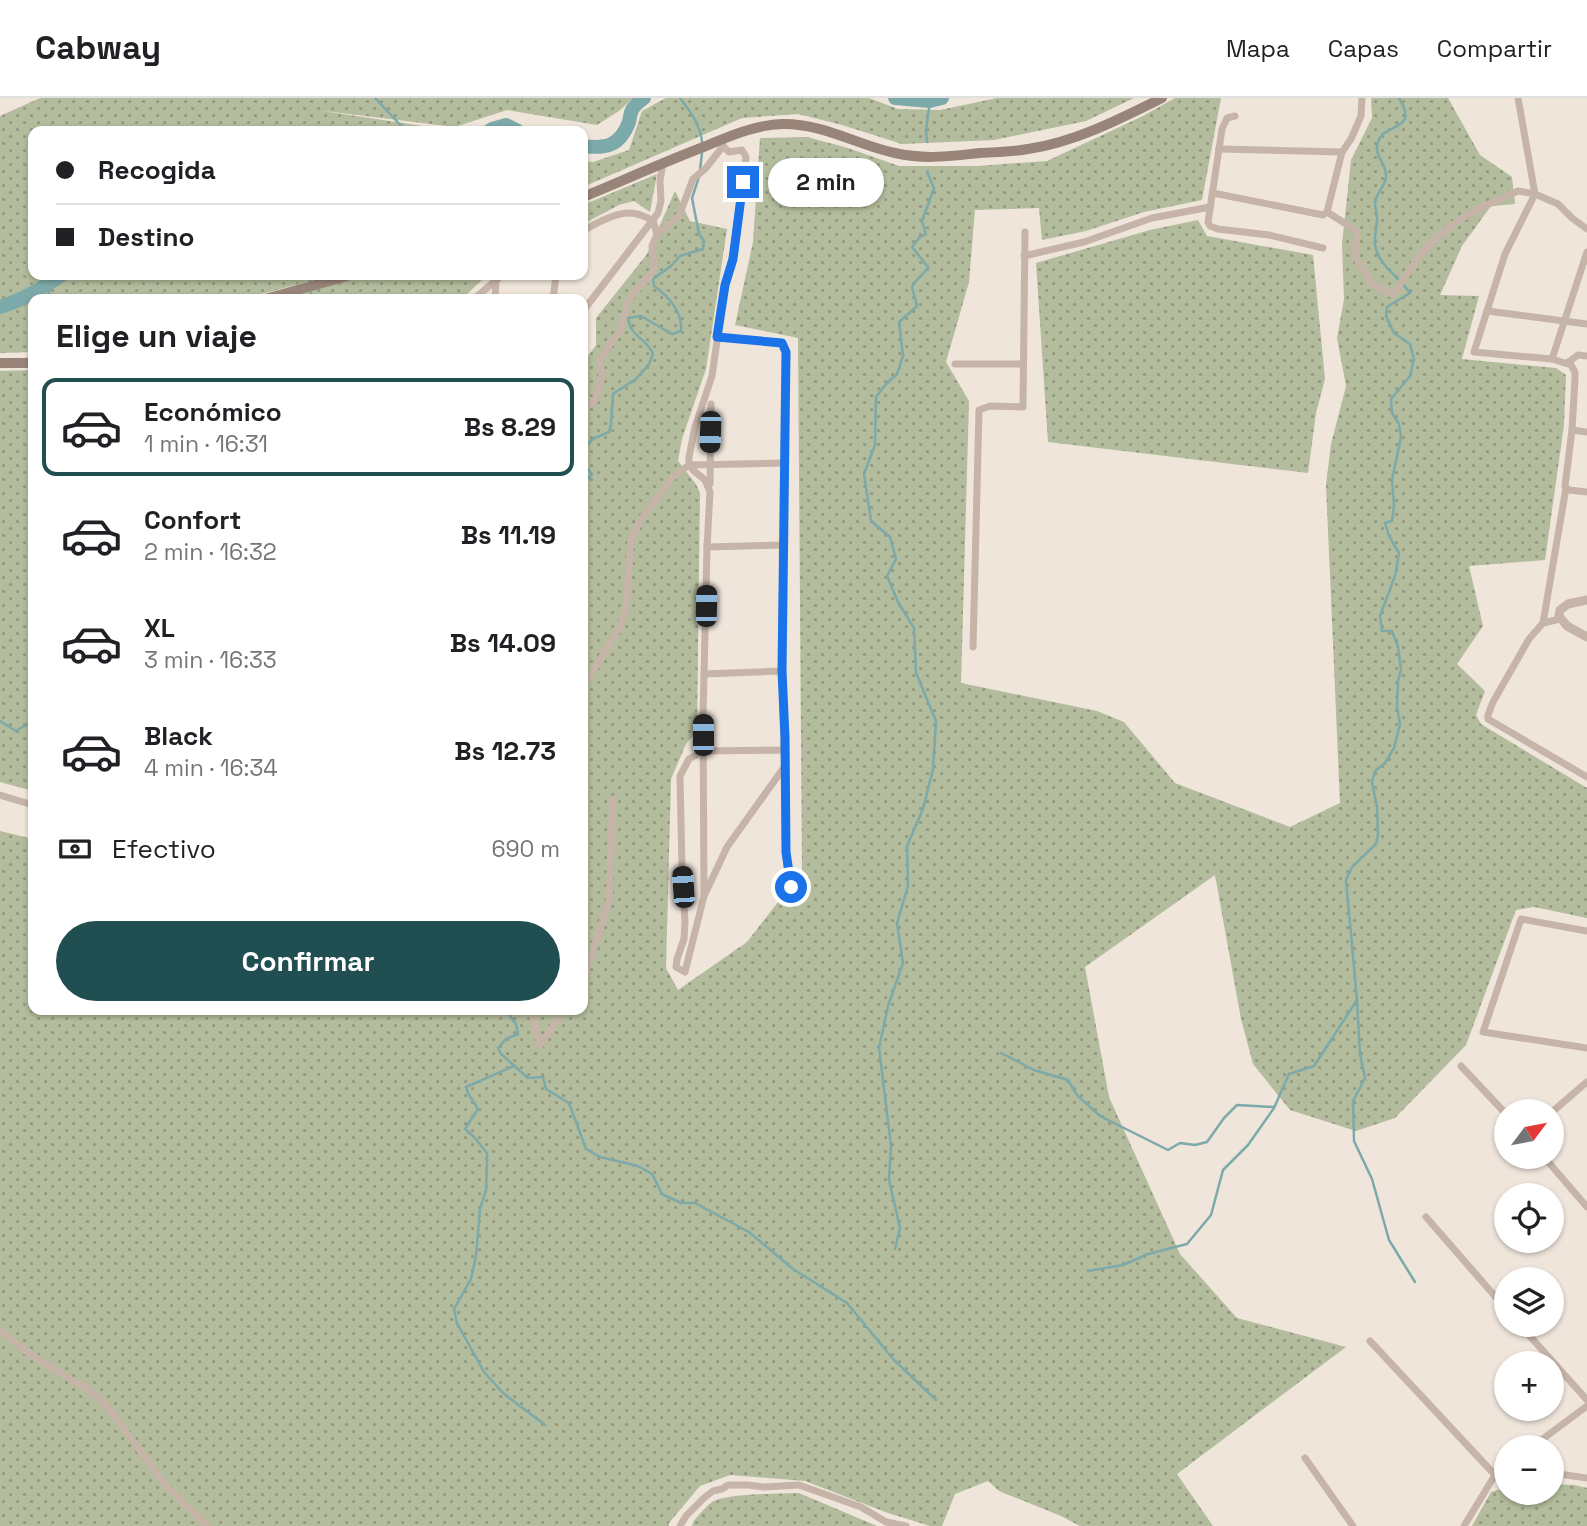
<!DOCTYPE html>
<html lang="es">
<head>
<meta charset="utf-8">
<style>
	:root { --surface:#fff; --page:#f6f6f6; --text:#202124; --muted:#757577; --line:#e0e0e0; --accent:#214f51 }
	body { margin:0; font-family:"Space Grotesk",sans-serif; background:var(--page); color:var(--text); height:100vh; display:flex; flex-direction:column; font-size:26px; white-space:nowrap }
	* { box-sizing:border-box; margin:0 }
	p { font-size:23px; color:var(--muted) }
	.icon { flex:none; width:38px; height:38px; fill:none; stroke:currentColor; stroke-width:2; stroke-linecap:round; stroke-linejoin:round }
	.map { position:relative; flex:1; overflow:hidden }
	.panel { position:absolute; left:28px; top:196px; width:560px; height:721px; display:flex; flex-direction:column; background:var(--surface); border-radius:14px; box-shadow:0 2px 5px #0004 }
	.panel>* { flex:none }
	.hud { position:absolute; left:28px; top:28px; width:560px; height:154px; border-radius:14px; box-shadow:0 2px 5px #0004; display:grid; align-content:center; height:154px; padding:0 28px; background:var(--surface) }
	.needle { width:46px; rotate:58deg }
	.controls { position:absolute; left:1494px; top:1001px; display:grid; gap:14px }
	.controls a { display:grid; place-items:center; width:70px; height:70px; border-radius:50%; background:var(--surface); box-shadow:0 2px 5px #0004; font-size:35px }
	.end { position:absolute; width:32px; height:32px; margin:-16px; border:9px solid #1a73e8; background:#fff; box-shadow:0 0 0 4px #fff }
	.from { border-radius:50% }
	.bubble { position:absolute; height:49px; border-radius:24px; background:var(--surface); box-shadow:0 2px 5px #0004; font-size:23px; font-weight:800; line-height:49px; text-align:center }
	.car { position:absolute; width:21px; height:42px; margin:-21px -10px; border-radius:9px; box-shadow:0 0 5px 2px #0007; background:linear-gradient(#222 24%,#8ab4d8 0 40%,#222 0 76%,#8ab4d8 0 86%,#222 0) }
	.hud b { display:flex; align-items:center; gap:24px; height:66px; font-size:26px }
	.hud b+b { border-top:2px solid var(--line) }
	.hud i { width:18px; height:18px; background:var(--text) }
	ul { padding:0; list-style:none }
	li { display:flex; align-items:center; gap:21px; height:98px; margin:0 14px 10px; padding:0 14px; border:4px solid transparent; border-radius:14px }
	li div { flex:1 }
	li b { display:block; font-size:26px }
	li em { font-style:normal; font-weight:800 }
	li.current { border-color:var(--accent) }
	li>.icon { width:63px; height:63px; stroke-width:1.5 }
	h2 { padding:0 28px; font-size:32px; line-height:84px }
	.pay { display:flex; align-items:center; gap:18px; height:77px; padding:0 28px; font-size:26px }
	.pay p { margin-inline-start:auto }
	.button { display:flex; gap:14px; margin-top:auto; padding:14px 28px }
	.button a { flex:1; height:80px; border-radius:42px; background:var(--accent); color:#fff; font-size:28px; font-weight:800; line-height:80px; text-align:center }
	header { display:flex; align-items:center; gap:42px; box-sizing:border-box; height:98px; padding:0 35px; background:var(--surface); border-bottom:2px solid var(--line) }
	header strong { font-size:33px }
	nav { display:flex; gap:38px; margin-inline-start:auto; font-size:24px }
	.map>svg:first-child { display:block }
	.grass { fill:url(#grass-dots) }
	.lines { fill:none; stroke-linecap:round; stroke-linejoin:round }
	.stream { stroke:#7ca9a9; stroke-width:2.5 }
	.river { stroke:#7ca9a9; stroke-width:14 }
	.minor { stroke:#c6b4a8; stroke-width:7 }
	.tertiary { stroke:#c6b4a8; stroke-width:9 }
	.secondary { stroke:#998479; stroke-width:10 }
	.route { stroke:#1a73e8; stroke-width:9 }
</style>
</head>
<body>
<header>
<strong>Cabway</strong>
<nav><a>Mapa</a><a>Capas</a><a>Compartir</a></nav>
</header>
<div class="map">
<svg width="1587" height="1428" viewBox="0 0 1587 1428">
	<defs>
		<pattern id="grass-dots" width="8" height="8" patternUnits="userSpaceOnUse" patternTransform="scale(1.75)"><rect width="8" height="8" fill="#b3bc9c"/><path d="M2 2h.1M6 6h.1" fill="none" stroke="#92997f" stroke-width="1.8" stroke-linecap="round"/></pattern>
	</defs>
	<rect width="100%" height="100%" fill="#efe5db"/>
	<g class="grass">
		<polygon points="40,0 633,0 619,13 597,27 507,12 455,29 316,12 436,30 437,33 33,33 33,177 333,177 243,201 33,201 33,254 0,255 0,18"/>
		<polygon points="666,0 869,0 898,11 940,12 997,0 1134,0 1086,23 994,42 902,46 842,27 798,16 742,20 583,89 583,63 593,64 629,52 642,13"/>
		<polygon points="1175,0 1221,0 1202,102 1144,114 1086,133 1042,142 1039,110 975,112 969,184 946,264 969,303 961,585 1097,613 1124,624 1175,685 1290,729 1340,705 1326,387 1331,346 1346,288 1337,240 1344,201 1342,146 1351,62 1372,20 1371,0 1448,0 1480,57 1512,79 1515,106 1491,108 1462,148 1440,197 1479,198 1462,261 1556,270 1566,277 1564,327 1545,462 1469,468 1483,528 1457,566 1485,593 1476,617 1481,626 1587,690 1587,820 1534,809 1516,812 1466,947 1395,1020 1356,1033 1290,1012 1253,966 1241,921 1215,777 1085,869 1109,999 1180,1156 1237,1220 1346,1249 1177,1376 1213,1428 1080,1428 1061,1418 999,1393 988,1383 955,1396 942,1428 930,1428 888,1415 805,1383 730,1377 700,1388 669,1425 669,1428 0,1428 0,733 33,741 33,912 583,912 583,265 596,247 596,220 647,156 675,93 690,123 727,131 706,271 682,341 678,363 696,386 700,395 697,633 686,646 671,681 666,870 678,892 747,844 802,773 798,240 735,227 753,144 760,40 807,39 848,50 899,68 978,68 1047,63 1143,18"/>
		<polygon points="657,76 650,114 634,103 619,107 583,126 583,107"/>
		<polygon points="1198,122 1207,138 1313,157 1325,281 1316,315 1308,375 1048,344 1036,165 1150,132"/>
		<polygon points="370,177 487,177 462,201 280,201"/>
		<polygon points="33,272 33,693 0,684 0,273"/>
		<polygon points="1552,1386 1574,1387 1587,1390 1587,1428 1472,1428 1491,1394 1507,1389 1507,1395 1552,1395"/>
		<path d="M799 1395 877 1428H692L693 1424C698 1418 705 1409 712 1404 728 1395 779 1396 799 1395Z"/>
	</g>
	<g class="lines">
		<g class="stream">
			<polyline points="375,0 406,33"/>
			<path d="M680 0C690 13 701 28 702 44"/>
			<path d="M1399 0C1420 34 1384 24 1378 44 1373 58 1387 65 1386 79 1385 88 1376 96 1375 104 1375 109 1377 115 1377 120 1377 129 1374 139 1375 147 1378 167 1399 179 1410 195L1387 209 1386 218 1394 235 1410 246 1414 261 1410 278 1391 301 1392 315 1399 326 1401 339 1392 382 1394 408 1392 423 1385 425 1389 438 1399 455 1395 478 1380 518 1382 533H1392L1398 549 1401 572 1398 583 1397 609 1400 626 1394 650 1385 665 1375 673 1372 684 1377 709 1378 736 1376 746 1352 769 1346 782 1357 902 1360 956 1365 980 1353 1003 1354 1043 1372 1081 1389 1142 1415 1184"/>
			<polyline points="927,44 926,32 930,3"/>
			<polyline points="700,72 702,55"/>
			<polyline points="309,177 310,184"/>
			<polyline points="48,188 50,201"/>
			<polyline points="310,191 312,201"/>
			<path d="M583 351 593 341 609 334 611 326 613 296 636 281 649 266 653 256C647 240 631 240 628 220L641 218 672 236 681 233C683 214 668 198 654 188L653 181 671 168 680 158 703 151 704 143 699 136 692 100 699 79"/>
			<polyline points="583,368 586,369 592,376 583,387"/>
			<polyline points="583,443 583,446"/>
			<polyline points="0,623 16,633 33,623"/>
			<polyline points="510,912 509,917 516,926 518,936 506,941 498,950 501,956 528,980 543,979 546,991 569,1005 586,1051 600,1059 638,1068 652,1076 662,1096 681,1105 695,1105 749,1134 793,1171 847,1205 894,1262 936,1302"/>
			<polyline points="1001,955 1034,972 1068,982 1077,997 1100,1018 1168,1052 1180,1045 1195,1047 1207,1044 1224,1020 1237,1007 1273,1009"/>
			<polyline points="514,968 466,989 468,995 478,1011 465,1031 475,1040 487,1055 487,1061 486,1092 480,1111 476,1158 471,1181 454,1211 457,1225 484,1274 503,1295 545,1327"/>
			<path d="M895 1151 900 1130 889 1082 891 1048 879 950 888 908 903 865 897 825 908 788 907 748 923 711 933 671 936 623 916 575 914 530 898 504 887 478 896 461 890 439 871 423 864 376 875 347 876 299 886 286 897 276 903 258 899 224 917 208 912 189C916 180 924 177 928 169L912 149 920 139 926 136 922 123 934 90 927 74"/>
			<polyline points="1088,1173 1123,1167 1148,1156 1187,1146 1211,1117 1223,1072 1248,1047 1274,1010 1289,976 1314,968 1357,902"/>
		</g>
		<g class="river">
			<polyline points="895,0 930,3 942,0"/>
			<polyline points="489,33 492,31 506,27 518,33"/>
			<path d="M583 48C606 51 620 48 629 24 630 20 630 16 632 12 634 8 640 3 644 0"/>
			<path d="M0 209C23 202 42 190 62 177"/>
		</g>
		<g class="minor">
			<polyline points="1518,0 1535,96 1505,156 1474,254 1552,261"/>
			<polyline points="1235,18 1227,20 1222,31 1208,124 1210,128 1218,131 1269,137 1323,150"/>
			<polyline points="1219,51 1342,54"/>
			<polyline points="1213,95 1323,117 1327,114 1357,133 1355,159 1372,186 1393,197 1419,158 1433,143 1459,122 1480,110 1518,93 1535,96 1558,106 1572,120 1587,131"/>
			<polyline points="1327,114 1342,54 1351,41 1361,18 1362,0"/>
			<path d="M583 133C596 125 621 111 637 116 642 117 647 120 653 122L657 136 652 148 654 169 650 178 632 197 628 204 620 233 607 250 600 262 602 279 595 302 583 312"/>
			<polyline points="657,136 679,118 693,81 706,70 723,48"/>
			<polyline points="1024,158 1084,144 1152,120 1210,109"/>
			<polyline points="474,201 502,177"/>
			<polyline points="495,201 496,181"/>
			<polyline points="553,201 556,177"/>
			<polyline points="583,213 658,115 661,103 660,83 663,65"/>
			<polyline points="1487,213 1587,226"/>
			<polyline points="717,239 782,245 786,254 782,573 784,652"/>
			<polyline points="1567,265 1578,257 1587,258"/>
			<polyline points="955,266 1023,266"/>
			<polyline points="1572,332 1587,334"/>
			<polyline points="710,386 711,306"/>
			<polyline points="1566,390 1569,392 1587,394"/>
			<polyline points="707,449 784,447"/>
			<polyline points="1560,521 1543,525 1529,541 1493,604 1488,617 1488,621 1587,679"/>
			<polyline points="1543,525 1566,390 1565,388 1572,332 1575,280 1575,274 1571,267 1552,261 1587,154"/>
			<polyline points="973,549 979,312 990,308 1023,309 1025,134"/>
			<polyline points="704,576 782,573"/>
			<polyline points="583,590 620,529 626,511 631,442 640,423 673,379 689,367 785,365"/>
			<polyline points="785,669 786,754 791,789"/>
			<polyline points="0,697 33,707"/>
			<polyline points="704,798 727,749 785,668 784,652 703,653 689,661 680,678 682,771 685,824 684,841 677,861 676,869 685,874 704,798 703,620 707,449 710,394 705,382 693,372 689,367 689,359 695,329 712,278 725,187 732,161 736,136 746,59 742,52 729,54 723,48 721,42"/>
			<polyline points="1587,833 1521,821 1483,934 1587,950"/>
			<polyline points="583,883 609,804 613,701"/>
			<polyline points="531,912 540,947 564,912"/>
			<polyline points="1461,968 1507,1017"/>
			<polyline points="1552,1014 1587,984"/>
			<polyline points="1544,1059 1587,1109"/>
			<polyline points="1426,1119 1507,1212"/>
			<polyline points="1520,1227 1587,1302"/>
			<polyline points="0,1233 27,1254 70,1281 88,1291 102,1303 116,1320 166,1388 208,1428"/>
			<polyline points="1370,1243 1495,1377 1507,1376"/>
			<polyline points="1532,1349 1587,1308"/>
			<polyline points="1305,1360 1353,1428"/>
			<polyline points="1552,1375 1587,1380"/>
			<polyline points="680,1428 686,1418 705,1399 713,1393 722,1391 728,1387 748,1387 764,1389 799,1387 861,1409 886,1424 906,1428"/>
			<polyline points="1464,1428 1495,1377 1507,1368"/>
		</g>
		<polyline class="tertiary" points="1587,502 1568,506 1560,512 1559,518 1567,528 1587,539"/>
		<g class="secondary">
			<path d="M583 99C624 82 664 64 706 48 730 38 755 27 782 26 822 25 857 47 895 55 926 62 950 58 980 55 996 54 1012 54 1028 51 1075 44 1120 21 1162 0"/>
			<polyline points="265,201 351,177"/>
			<polyline points="0,265 25,265 33,264"/>
		</g>
	</g>
	<g class="lines">
		<polyline class="route" points="743,84 733,161 725,187 717,239 782,245 786,254 782,573 785,639 786,754 791,789"/>
	</g>
</svg>
<div class="controls">
<a><svg class="needle" viewBox="-14 -14 28 28"><path d="M0-13l5 13h-10z" fill="#e53935"/><path d="M0 13l5-13h-10z" fill="#757577"/></svg></a>
<a><svg class="icon" aria-label="locate" viewBox="0 0 24 24"><circle cx="12" cy="12" r="6"/><path d="M12 2v4M12 18v4M2 12h4M18 12h4"/></svg></a>
<a><svg class="icon" aria-label="layers" viewBox="0 0 24 24"><path d="M12 4l9 5-9 5-9-5zM3 14l9 5 9-5"/></svg></a>
<a>+</a>
<a>−</a>
</div>
<i class="end from" style="left:791px;top:789px"></i>
<i class="end" style="left:743px;top:84px"></i>
<div class="bubble" style="left:768px;top:60px;width:116px">2 min</div>
<i class="car" style="left:710px;top:334px;rotate:182deg"></i>
<i class="car" style="left:706px;top:508px;rotate:1deg"></i>
<i class="car" style="left:703px;top:637px;rotate:0deg"></i>
<i class="car" style="left:683px;top:789px;rotate:356deg"></i>
<div class="hud">
<b><i class="from"></i>Recogida</b>
<b><i></i>Destino</b>
</div>
<section class="panel">
<h2>Elige un viaje</h2>
<ul>
<li class="current"><svg class="icon" aria-label="car" viewBox="0 0 24 24"><path d="M5 17H2v-5l4-1 3-4h7l3 4 3 1v5h-3M9 17h6M6 11h13"/><circle cx="7" cy="17" r="2"/><circle cx="17" cy="17" r="2"/></svg><div><b>Económico</b><p>1 min · 16:31</p></div><em>Bs 8.29</em></li>
<li><svg class="icon" aria-label="car" viewBox="0 0 24 24"><path d="M5 17H2v-5l4-1 3-4h7l3 4 3 1v5h-3M9 17h6M6 11h13"/><circle cx="7" cy="17" r="2"/><circle cx="17" cy="17" r="2"/></svg><div><b>Confort</b><p>2 min · 16:32</p></div><em>Bs 11.19</em></li>
<li><svg class="icon" aria-label="car" viewBox="0 0 24 24"><path d="M5 17H2v-5l4-1 3-4h7l3 4 3 1v5h-3M9 17h6M6 11h13"/><circle cx="7" cy="17" r="2"/><circle cx="17" cy="17" r="2"/></svg><div><b>XL</b><p>3 min · 16:33</p></div><em>Bs 14.09</em></li>
<li><svg class="icon" aria-label="car" viewBox="0 0 24 24"><path d="M5 17H2v-5l4-1 3-4h7l3 4 3 1v5h-3M9 17h6M6 11h13"/><circle cx="7" cy="17" r="2"/><circle cx="17" cy="17" r="2"/></svg><div><b>Black</b><p>4 min · 16:34</p></div><em>Bs 12.73</em></li>
</ul>
<div class="pay"><svg class="icon" aria-label="cash" viewBox="0 0 24 24"><path d="M3 7h18v10H3z"/><circle cx="12" cy="12" r="2"/></svg>Efectivo<p>690 m</p></div>
<div class="button"><a>Confirmar</a></div>
</section>
</div>
</body>
</html>
